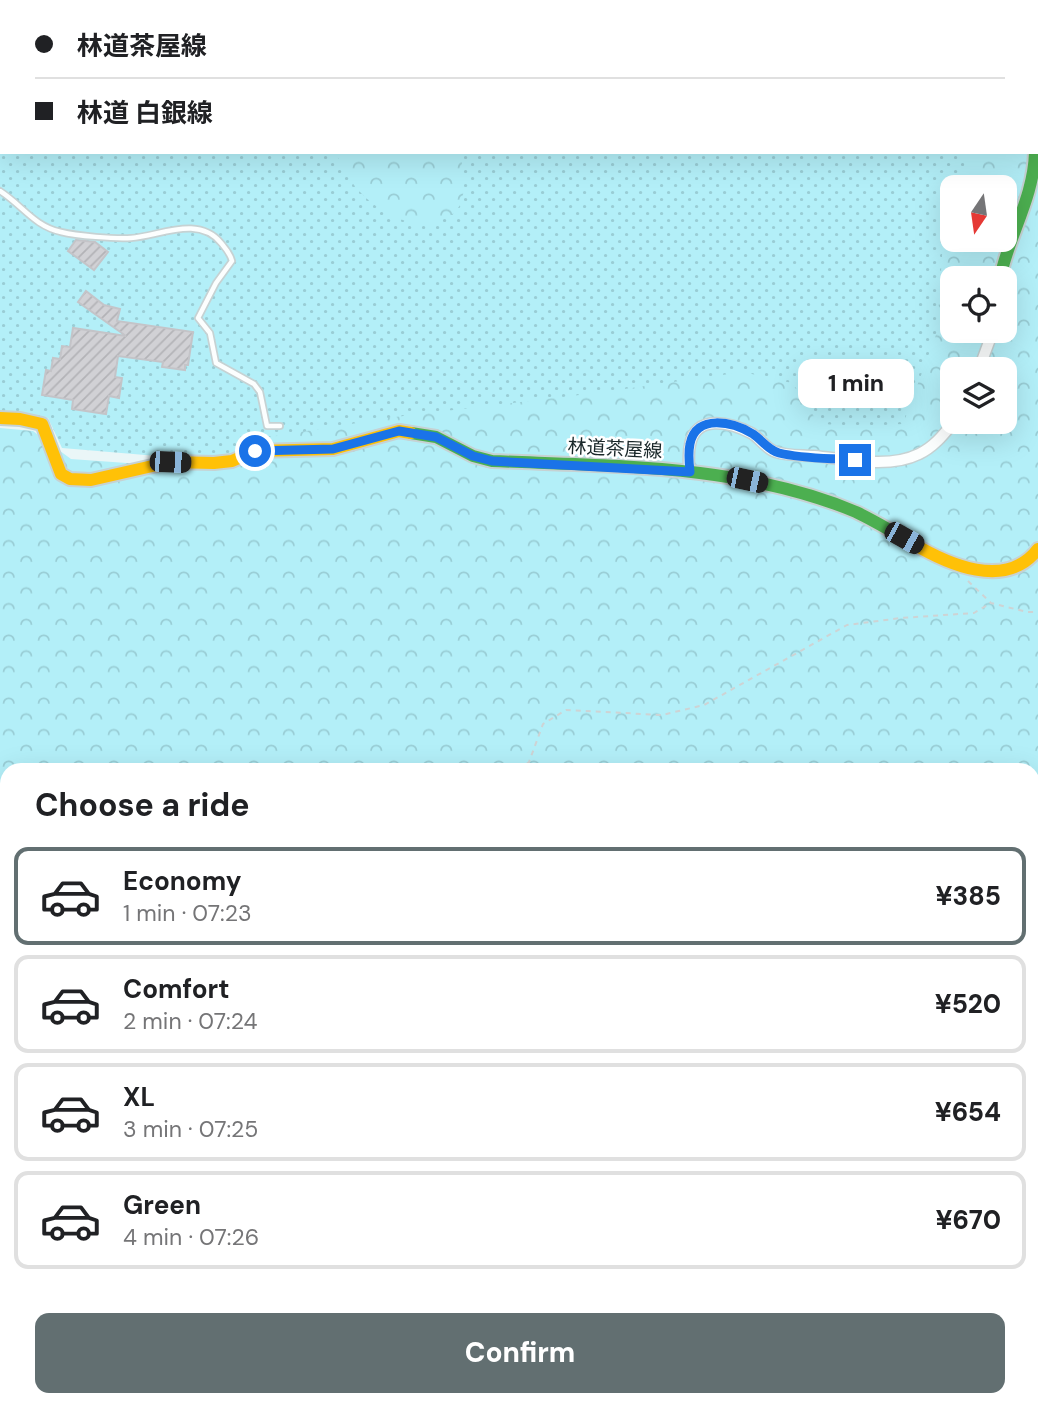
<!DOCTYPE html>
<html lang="en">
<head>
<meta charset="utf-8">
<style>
	:root { --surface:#fff; --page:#f2f2f2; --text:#202124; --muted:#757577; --line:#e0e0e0; --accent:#626f71 }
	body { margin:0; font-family:"DM Sans","Noto Sans JP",sans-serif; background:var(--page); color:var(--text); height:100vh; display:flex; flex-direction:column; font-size:26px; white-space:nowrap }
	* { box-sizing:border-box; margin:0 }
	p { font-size:23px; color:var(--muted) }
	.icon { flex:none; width:38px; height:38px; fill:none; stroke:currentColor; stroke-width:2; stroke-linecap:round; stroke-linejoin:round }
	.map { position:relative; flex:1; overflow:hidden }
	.drawer { position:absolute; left:0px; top:763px; width:1040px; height:644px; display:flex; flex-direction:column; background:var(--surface); border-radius:21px 21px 0 0; box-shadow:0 7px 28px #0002 }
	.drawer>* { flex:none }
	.guide { position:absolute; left:0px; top:0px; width:1040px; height:154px; box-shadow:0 7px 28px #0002; display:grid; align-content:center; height:154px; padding:0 35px; background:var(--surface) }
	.needle { width:46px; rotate:193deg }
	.buttons { position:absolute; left:940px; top:175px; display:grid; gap:14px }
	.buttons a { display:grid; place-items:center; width:77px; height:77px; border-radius:14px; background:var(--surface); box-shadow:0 7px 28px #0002; font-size:35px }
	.end { position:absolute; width:32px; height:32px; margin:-16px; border:9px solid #1a73e8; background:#fff; box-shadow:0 0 0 4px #fff }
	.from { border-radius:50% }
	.bubble { position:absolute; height:49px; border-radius:14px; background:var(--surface); box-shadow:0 7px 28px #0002; font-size:23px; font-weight:800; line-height:49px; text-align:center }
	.car { position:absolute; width:21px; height:42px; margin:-21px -10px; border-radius:9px; box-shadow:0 0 5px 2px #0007; background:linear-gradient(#222 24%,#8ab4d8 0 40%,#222 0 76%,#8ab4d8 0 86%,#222 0) }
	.guide b { display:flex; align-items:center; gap:24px; height:66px; font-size:26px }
	.guide b+b { border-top:2px solid var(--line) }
	.guide i { width:18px; height:18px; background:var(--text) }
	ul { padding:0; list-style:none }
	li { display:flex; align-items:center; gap:21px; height:98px; margin:0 14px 10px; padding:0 21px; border:4px solid var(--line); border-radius:14px }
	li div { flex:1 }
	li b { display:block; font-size:26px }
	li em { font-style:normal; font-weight:800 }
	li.selected { border-color:var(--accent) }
	li>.icon { width:63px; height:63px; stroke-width:1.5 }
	h2 { padding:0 35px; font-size:32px; line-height:84px }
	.action { display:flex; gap:14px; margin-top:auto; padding:14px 35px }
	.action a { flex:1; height:80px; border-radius:14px; background:var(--accent); color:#fff; font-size:28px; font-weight:800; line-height:80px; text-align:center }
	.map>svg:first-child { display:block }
	.grass { fill:url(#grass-dots) }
	.forest { fill:url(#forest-crowns); fill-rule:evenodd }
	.building { fill:url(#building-hatch); stroke:#c4c4c8; stroke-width:2 }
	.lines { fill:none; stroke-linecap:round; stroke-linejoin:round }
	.lane-casing { stroke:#c6d2d3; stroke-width:8 }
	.street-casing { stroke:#c6d2d3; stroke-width:13 }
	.fast-casing { stroke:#c6d2d3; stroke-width:16 }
	.slow-casing { stroke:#c6d2d3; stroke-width:16 }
	.jam-casing { stroke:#c6d2d3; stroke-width:16 }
	.path { stroke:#ced3d4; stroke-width:2; stroke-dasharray:5 5; stroke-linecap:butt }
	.lane { stroke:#fcfefe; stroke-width:4.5 }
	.street { stroke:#fcfefe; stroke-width:10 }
	.fast { stroke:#4caf50; stroke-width:12 }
	.slow { stroke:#ffc107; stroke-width:12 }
	.jam { stroke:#c62828; stroke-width:12 }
	.route { stroke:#1a73e8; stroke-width:9 }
	.labels { text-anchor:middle; stroke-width:5; stroke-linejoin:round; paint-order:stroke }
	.street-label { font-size:19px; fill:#192729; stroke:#fff }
</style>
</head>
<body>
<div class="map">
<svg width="1038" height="1407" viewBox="0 0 1038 1407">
	<defs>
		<pattern id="grass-dots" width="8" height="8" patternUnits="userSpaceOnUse" patternTransform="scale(1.75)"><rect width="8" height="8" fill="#b3eff8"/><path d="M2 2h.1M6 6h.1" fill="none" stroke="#99cdd5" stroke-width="1.8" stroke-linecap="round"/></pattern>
		<pattern id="forest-crowns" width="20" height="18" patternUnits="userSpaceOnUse" patternTransform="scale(1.75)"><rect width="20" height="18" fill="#b3eff8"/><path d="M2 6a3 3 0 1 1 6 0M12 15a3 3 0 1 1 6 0" fill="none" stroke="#99cdd5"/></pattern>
		<pattern id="building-hatch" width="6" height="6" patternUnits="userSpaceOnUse" patternTransform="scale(1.75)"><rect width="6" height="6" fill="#d1d1d5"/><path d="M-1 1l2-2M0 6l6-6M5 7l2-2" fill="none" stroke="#b3b3b7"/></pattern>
	</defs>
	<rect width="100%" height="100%" fill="#eaf6f7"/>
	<polygon class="grass" points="0,0 787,0 789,2 2,2 2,152 978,152 978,187 952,187 952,331 903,446 216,461 62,448 48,418 0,416"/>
	<g class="forest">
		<path d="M747 0H1038V913L1034 920 1032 770H7V923L0 924V428L33 431 71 459 224 470 256 439 395 417 596 393 743 372 792 383 819 424 865 426 903 424 937 332 943 241 952 209V240H1004V187H958L968 152H1038V2ZM952 278H1004V331H952ZM952 369H1004V422H952Z"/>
		<path d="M335 152H462C460 170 468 189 460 205 454 216 444 219 433 222 407 230 370 206 354 185 347 175 341 163 335 152Z"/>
		<polygon points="1033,1069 1038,1071 1038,1155 1033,1155"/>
		<polygon points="0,1199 7,1200 7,1355 0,1364"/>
		<polygon points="1033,1318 1038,1320 1038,1407 756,1407 763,1400 1032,1400"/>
	</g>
	<g class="building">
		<polygon points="76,240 95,242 108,252 94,270 68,251"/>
		<polygon points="86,291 104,305 120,309 117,321 193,332 188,365 185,365 185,370 162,367 163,362 118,356 115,377 122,378 119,398 109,396 106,414 72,409 73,400 42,395 46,370 51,371 53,358 60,359 62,346 70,347 73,328 126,336 78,302"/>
	</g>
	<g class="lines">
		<defs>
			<path id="lane" d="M0 191C23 206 34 226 61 232 77 236 115 239 131 238 160 236 198 215 221 243 226 249 230 253 232 261L216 283 198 318 210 333 216 363 254 384 260 392 267 426H280"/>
			<g id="street">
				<polyline points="959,0 977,0"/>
				<polyline points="1038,95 1038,94"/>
				<polyline points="979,369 993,331"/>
				<path d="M689 472C689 463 688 453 690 445 695 414 730 422 751 433 760 438 766 449 776 452 787 456 802 455 814 456 846 459 889 469 919 454 934 447 944 434 954 422"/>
				<polyline points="0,1097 7,1098"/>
				<polyline points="1032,1218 1038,1217"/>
				<polyline points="84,1400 87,1407"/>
				<polyline points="485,1400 488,1407"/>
			</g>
			<g id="fast">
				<path d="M1000 278C1009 235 1034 197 1035 152"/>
				<path d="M411 433 436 437 473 456 492 461C613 466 742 464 856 512 875 521 893 532 912 543"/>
				<polyline points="1032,824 1038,824"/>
				<polyline points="0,993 7,994"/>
				<polyline points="1032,1024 1038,1024"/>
			</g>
			<g id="slow">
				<polyline points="0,418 20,419 42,424 61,474 70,479 91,480 170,462 214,463 232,461 255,451 333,449 399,431 411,433"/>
				<path d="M912 543C947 564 1006 591 1038 549"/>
			</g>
			<polyline id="jam" points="0,851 7,851"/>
		</defs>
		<use href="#lane" class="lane-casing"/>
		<use href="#street" class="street-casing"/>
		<use href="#fast" class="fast-casing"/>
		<use href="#slow" class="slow-casing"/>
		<use href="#jam" class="jam-casing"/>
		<g class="path">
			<polyline points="968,581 991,603 1027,612 1038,612"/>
			<polyline points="519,770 529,762 543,724 566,710 662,715 704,705 847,625 901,618 974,613 991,603"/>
			<polyline points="1032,945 1038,947"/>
			<polyline points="0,1246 7,1248"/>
			<polyline points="301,1400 310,1407"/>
			<polyline points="68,1407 74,1404"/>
		</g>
		<use href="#lane" class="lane"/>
		<use href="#street" class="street"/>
		<use href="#fast" class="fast"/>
		<use href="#slow" class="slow"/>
		<use href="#jam" class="jam"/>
	</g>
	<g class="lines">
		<path class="route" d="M255 451 333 449 399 431 436 437 473 456 492 461 690 472C689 463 688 453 690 444 696 413 733 422 753 434 762 440 768 450 779 453 803 459 831 458 855 460"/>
	</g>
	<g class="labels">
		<g class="street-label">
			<text transform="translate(615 448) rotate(3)" y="7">林道茶屋線</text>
		</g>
	</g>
</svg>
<div class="buttons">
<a><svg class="needle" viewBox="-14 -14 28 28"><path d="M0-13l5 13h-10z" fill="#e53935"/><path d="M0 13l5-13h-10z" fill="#757577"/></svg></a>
<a><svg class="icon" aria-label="locate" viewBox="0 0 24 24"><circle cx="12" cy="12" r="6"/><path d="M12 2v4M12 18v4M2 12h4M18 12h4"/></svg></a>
<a><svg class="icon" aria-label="layers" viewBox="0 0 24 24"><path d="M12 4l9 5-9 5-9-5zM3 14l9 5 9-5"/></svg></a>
</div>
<i class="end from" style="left:255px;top:451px"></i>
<i class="end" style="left:855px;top:460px"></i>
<div class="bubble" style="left:798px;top:359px;width:116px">1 min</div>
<i class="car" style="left:170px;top:462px;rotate:92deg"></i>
<i class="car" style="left:747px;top:480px;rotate:102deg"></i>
<i class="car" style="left:904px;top:538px;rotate:119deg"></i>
<div class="guide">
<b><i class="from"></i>林道茶屋線</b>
<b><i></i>林道 白銀線</b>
</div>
<section class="drawer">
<h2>Choose a ride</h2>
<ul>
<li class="selected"><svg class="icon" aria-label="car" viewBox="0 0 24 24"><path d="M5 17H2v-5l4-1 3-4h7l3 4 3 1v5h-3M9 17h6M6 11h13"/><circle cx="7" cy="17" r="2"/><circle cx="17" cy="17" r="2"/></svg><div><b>Economy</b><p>1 min · 07:23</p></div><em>¥385</em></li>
<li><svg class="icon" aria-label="car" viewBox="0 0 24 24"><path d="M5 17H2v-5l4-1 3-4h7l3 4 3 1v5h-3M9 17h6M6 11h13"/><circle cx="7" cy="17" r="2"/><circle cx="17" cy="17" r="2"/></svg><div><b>Comfort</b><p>2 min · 07:24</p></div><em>¥520</em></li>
<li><svg class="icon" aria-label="car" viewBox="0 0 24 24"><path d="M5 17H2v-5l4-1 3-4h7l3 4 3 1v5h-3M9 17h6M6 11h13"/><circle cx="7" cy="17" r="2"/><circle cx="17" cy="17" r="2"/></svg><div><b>XL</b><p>3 min · 07:25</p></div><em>¥654</em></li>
<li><svg class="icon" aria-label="car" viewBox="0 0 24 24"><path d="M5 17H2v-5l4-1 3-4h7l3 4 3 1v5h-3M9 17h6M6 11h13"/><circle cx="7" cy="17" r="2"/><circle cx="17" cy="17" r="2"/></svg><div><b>Green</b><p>4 min · 07:26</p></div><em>¥670</em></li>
</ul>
<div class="action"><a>Confirm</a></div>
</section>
</div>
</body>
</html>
